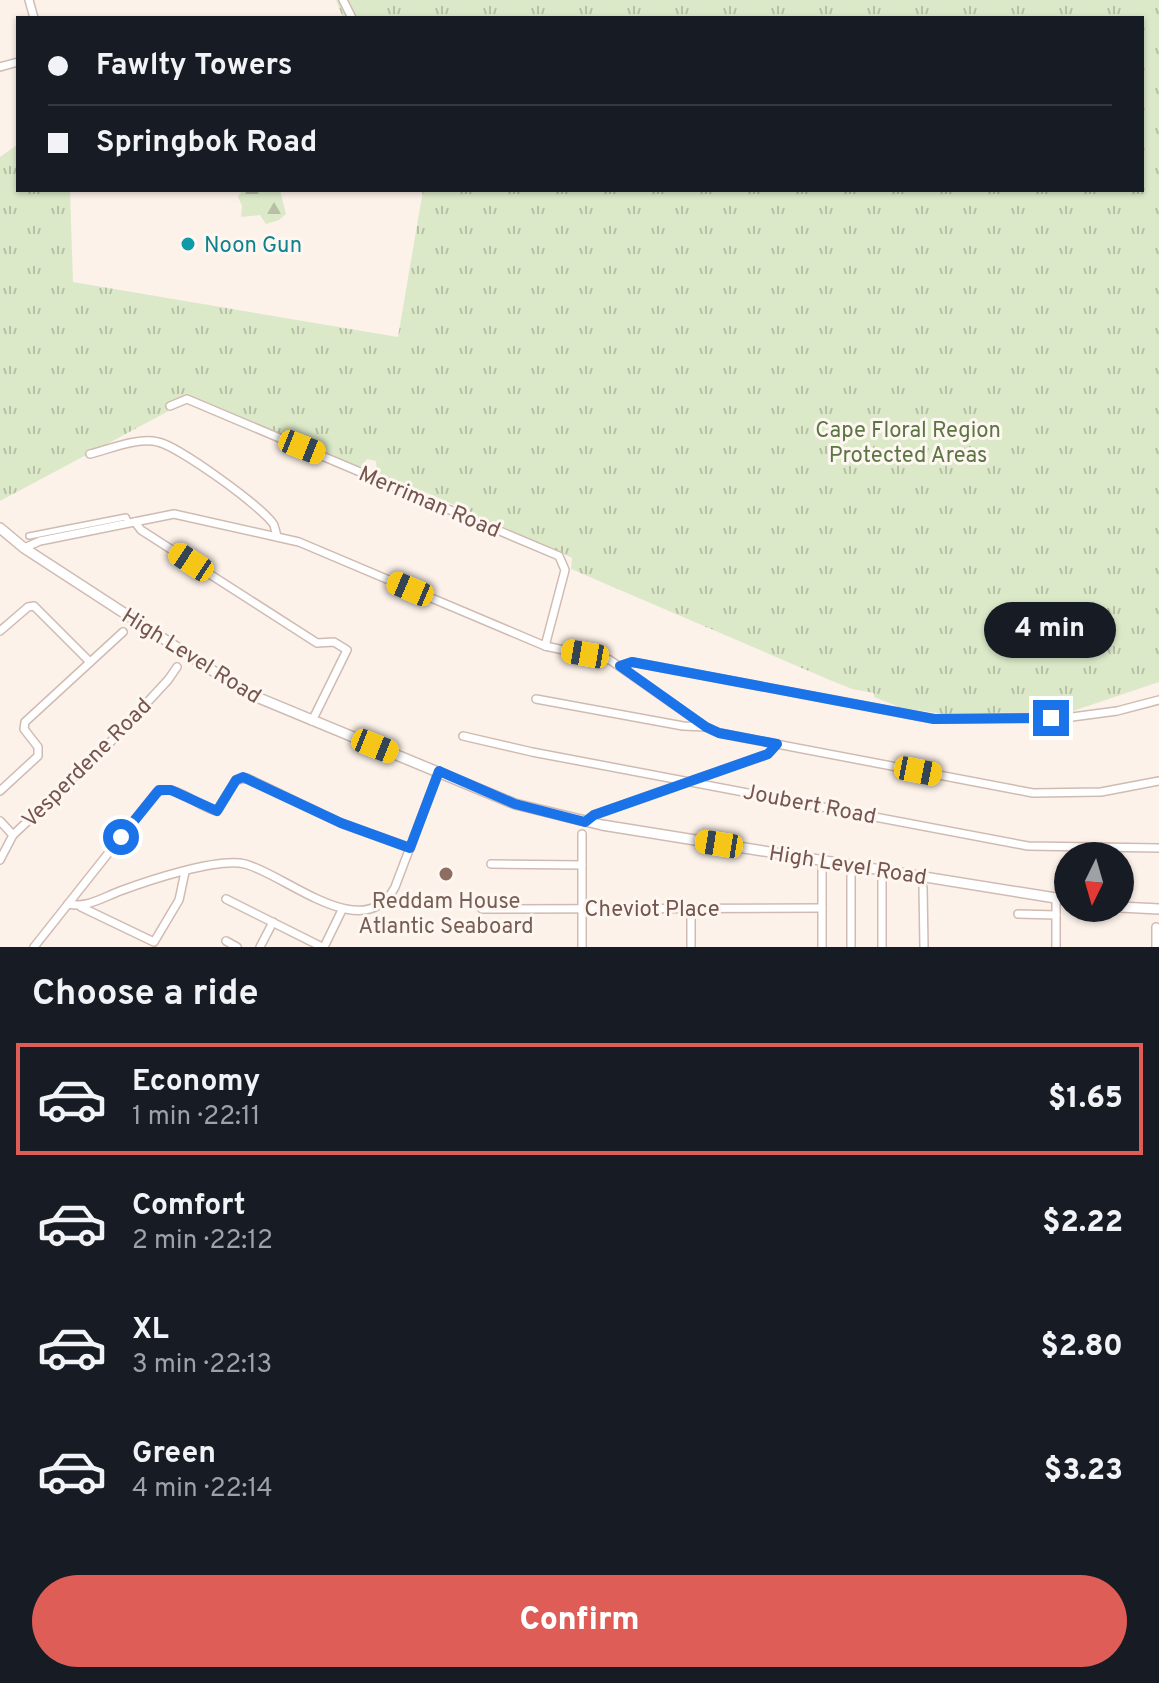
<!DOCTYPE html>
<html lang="en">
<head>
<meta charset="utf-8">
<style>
	:root { --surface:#171b24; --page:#20242c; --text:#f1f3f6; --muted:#9ea1a6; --line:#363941; --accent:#de5d57 }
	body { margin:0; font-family:Overpass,sans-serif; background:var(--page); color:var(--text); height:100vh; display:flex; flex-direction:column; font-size:30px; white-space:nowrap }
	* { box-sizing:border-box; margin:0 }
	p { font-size:26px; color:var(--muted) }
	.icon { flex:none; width:44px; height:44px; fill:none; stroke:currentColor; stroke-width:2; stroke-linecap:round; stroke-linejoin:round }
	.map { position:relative; height:947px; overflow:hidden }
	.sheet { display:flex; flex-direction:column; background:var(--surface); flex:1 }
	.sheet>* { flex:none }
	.top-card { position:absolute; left:16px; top:16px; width:1128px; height:176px; border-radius:0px; box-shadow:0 2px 6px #0004; display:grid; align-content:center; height:176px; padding:0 32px; background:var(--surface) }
	.needle { width:52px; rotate:185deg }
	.fabs { position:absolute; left:1054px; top:842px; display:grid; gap:16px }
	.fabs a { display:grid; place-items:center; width:80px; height:80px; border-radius:50%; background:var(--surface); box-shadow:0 2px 6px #0004; font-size:40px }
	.end { position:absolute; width:36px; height:36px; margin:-18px; border:10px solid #1a73e8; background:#fff; box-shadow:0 0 0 4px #fff }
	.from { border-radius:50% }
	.bubble { position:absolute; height:56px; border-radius:28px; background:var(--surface); box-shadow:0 2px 6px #0004; font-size:26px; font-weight:800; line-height:56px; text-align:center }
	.car { position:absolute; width:24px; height:48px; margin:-24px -12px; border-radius:10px; box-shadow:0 0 6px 2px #0007; background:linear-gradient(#f5c518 24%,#345 0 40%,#f5c518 0 76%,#345 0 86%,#f5c518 0) }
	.top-card b { display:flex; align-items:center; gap:28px; height:76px; font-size:30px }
	.top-card b+b { border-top:2px solid var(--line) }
	.top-card i { width:20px; height:20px; background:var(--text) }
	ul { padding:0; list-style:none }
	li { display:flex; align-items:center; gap:24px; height:112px; margin:0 16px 12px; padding:0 16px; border:4px solid transparent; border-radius:0px }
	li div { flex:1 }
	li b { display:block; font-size:30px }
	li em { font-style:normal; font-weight:800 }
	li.current { border-color:var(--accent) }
	li>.icon { width:72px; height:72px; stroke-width:1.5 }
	h2 { padding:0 32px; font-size:36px; line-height:96px }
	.cta { display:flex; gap:16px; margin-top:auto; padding:16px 32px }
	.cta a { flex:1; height:92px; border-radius:48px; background:var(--accent); color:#fff; font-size:32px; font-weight:800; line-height:92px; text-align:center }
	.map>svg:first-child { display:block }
	.forest { fill:url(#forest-firs) }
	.park { fill:url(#park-tufts) }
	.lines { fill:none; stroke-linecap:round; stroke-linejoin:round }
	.pedestrian-casing { stroke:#d0bbb2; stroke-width:8 }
	.minor-casing { stroke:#d0bbb2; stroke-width:10 }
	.tertiary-casing { stroke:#d0bbb2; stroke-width:12 }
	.pedestrian { stroke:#fff; stroke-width:5 }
	.minor { stroke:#fff; stroke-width:7 }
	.tertiary { stroke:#fff; stroke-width:9 }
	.route { stroke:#1a73e8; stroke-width:10 }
	.culture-dot { fill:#0f9aa8; stroke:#fef7f1; stroke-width:3 }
	.education-dot { fill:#8d6e63; stroke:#fef7f1; stroke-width:3 }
	.labels { text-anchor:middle; stroke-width:6; stroke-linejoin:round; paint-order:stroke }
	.culture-label { font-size:22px; fill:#0d838f; stroke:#fef7f1; text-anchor:start }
	.park-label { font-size:22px; fill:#5b7544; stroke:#fef7f1 }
	.street-label { font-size:22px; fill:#76554e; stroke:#fef7f1 }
	.education-label { font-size:22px; fill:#785e54; stroke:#fef7f1 }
</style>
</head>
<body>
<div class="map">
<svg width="1159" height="947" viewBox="0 0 1159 947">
	<defs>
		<pattern id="forest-firs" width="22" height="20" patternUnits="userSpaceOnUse" patternTransform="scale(2)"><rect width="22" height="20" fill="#dce9c9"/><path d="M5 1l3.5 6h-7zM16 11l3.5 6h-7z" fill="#b7c0a5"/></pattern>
		<pattern id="park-tufts" width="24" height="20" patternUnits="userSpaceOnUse" patternTransform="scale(2)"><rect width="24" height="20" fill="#dce9c9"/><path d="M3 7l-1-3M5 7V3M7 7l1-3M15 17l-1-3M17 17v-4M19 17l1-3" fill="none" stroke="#b7c0a5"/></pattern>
	</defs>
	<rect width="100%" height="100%" fill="#fcf2ea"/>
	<polygon class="forest" points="242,190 280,190 286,214 279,220 266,224 260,215 241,217 242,206 238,197"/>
	<polygon class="park" points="336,0 1159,0 1159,682 1073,711 944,714 902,708 874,697 874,693 852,689 825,678 571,569 572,558 427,493 377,476 376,461 367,459 360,468 189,396 180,405 0,501 0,157 18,144 18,190 70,190 73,282 398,337 423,190 1142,190 1142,18 343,18"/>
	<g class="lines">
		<defs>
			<polyline id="pedestrian" points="29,536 126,517 129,523"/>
			<g id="minor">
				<polyline points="29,0 34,18"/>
				<polyline points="343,0 352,18"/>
				<polyline points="0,67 18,62"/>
				<polyline points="170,406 187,399 559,556 565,570 545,646"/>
				<path d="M90 454C110 449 138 437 158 442 178 446 263 507 274 525 274 526 277 535 277 537"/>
				<polyline points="135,522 141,530 317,643 334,642 347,650 312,721"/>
				<polyline points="24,548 40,541 174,514 299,542 545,646 610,660 706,727 719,733 1033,793 1101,792 1159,781"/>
				<polyline points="0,631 28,607 34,606 90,662"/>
				<polyline points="620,666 632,662 934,719 1072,717 1117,711 1159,700"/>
				<polyline points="536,699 683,726 706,727"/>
				<polyline points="463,736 532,752 1028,846 1159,848"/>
				<polyline points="0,791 38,756 38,747 24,729 25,722 123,632"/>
				<polyline points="0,821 13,835"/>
				<polyline points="585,822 594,815 768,754 777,744"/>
				<polyline points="0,860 13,835 104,749 168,680 177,667"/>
				<polyline points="491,864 582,865"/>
				<polyline points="923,887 924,947"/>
				<polyline points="226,899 322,947"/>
				<path d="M68 904C87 908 102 898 120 891 147 881 218 857 245 864 285 874 364 947 395 887L439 771"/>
				<polyline points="81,907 154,942 179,900 185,872"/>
				<polyline points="482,909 822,908"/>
				<polyline points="1018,914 1056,915"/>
				<polyline points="1156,927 1156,947"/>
				<polyline points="226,941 237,947"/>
				<path d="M34 947 156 793C175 781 198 808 217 811L236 780 247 778 341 823 410 848"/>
				<polyline points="260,947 273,922"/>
				<polyline points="324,947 342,910"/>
				<polyline points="582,947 582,834"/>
				<polyline points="691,947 691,918"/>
				<polyline points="822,947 822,860"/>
				<polyline points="851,947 851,865"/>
				<polyline points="882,947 882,869"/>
				<polyline points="1056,947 1056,898"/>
			</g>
			<g id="tertiary">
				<polyline points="0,528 24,548 247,693 515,804 602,825 1068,900"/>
				<polyline points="1120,907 1159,909"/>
			</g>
		</defs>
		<use href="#pedestrian" class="pedestrian-casing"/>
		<use href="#minor" class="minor-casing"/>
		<use href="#tertiary" class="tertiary-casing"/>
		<use href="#pedestrian" class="pedestrian"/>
		<use href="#minor" class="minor"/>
		<use href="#tertiary" class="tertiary"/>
	</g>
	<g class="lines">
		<polyline class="route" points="121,837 159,790 171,790 217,811 236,780 243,777 341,823 410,848 439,771 515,804 585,822 594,815 768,754 777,744 719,733 706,727 620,666 632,662 934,719 1051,718"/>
	</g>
	<circle class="culture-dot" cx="188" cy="244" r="8"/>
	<circle class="education-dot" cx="446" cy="874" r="8"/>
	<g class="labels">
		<g class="culture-label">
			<text x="204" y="252">Noon Gun</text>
		</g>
		<g class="park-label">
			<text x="908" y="437">Cape Floral Region<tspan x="908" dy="25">Protected Areas</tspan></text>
		</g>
		<g class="street-label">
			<text transform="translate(430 501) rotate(23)" y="8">Merriman Road</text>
			<text transform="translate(192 655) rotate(32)" y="8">High Level Road</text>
			<text transform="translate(86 762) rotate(-45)" y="8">Vesperdene Road</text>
			<text transform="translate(810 803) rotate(11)" y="8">Joubert Road</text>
			<text transform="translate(848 864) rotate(9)" y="8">High Level Road</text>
			<text x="652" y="916">Cheviot Place</text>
		</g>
		<g class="education-label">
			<text x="446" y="908">Reddam House<tspan x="446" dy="25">Atlantic Seaboard</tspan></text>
		</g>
	</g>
</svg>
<div class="fabs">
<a><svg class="needle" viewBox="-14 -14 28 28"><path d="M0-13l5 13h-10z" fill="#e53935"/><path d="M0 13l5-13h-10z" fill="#9ea1a6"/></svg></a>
</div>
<i class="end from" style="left:121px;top:837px"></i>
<i class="end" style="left:1051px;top:718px"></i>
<div class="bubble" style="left:984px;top:602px;width:132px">4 min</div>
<i class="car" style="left:302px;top:447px;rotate:112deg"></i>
<i class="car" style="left:191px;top:562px;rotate:303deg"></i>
<i class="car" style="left:410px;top:589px;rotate:293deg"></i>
<i class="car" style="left:585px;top:654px;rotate:280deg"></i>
<i class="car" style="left:375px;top:746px;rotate:112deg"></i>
<i class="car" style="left:918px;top:771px;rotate:101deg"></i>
<i class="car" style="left:719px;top:844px;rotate:279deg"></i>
<div class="top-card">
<b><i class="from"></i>Fawlty Towers</b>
<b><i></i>Springbok Road</b>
</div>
</div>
<section class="sheet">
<h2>Choose a ride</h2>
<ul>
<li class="current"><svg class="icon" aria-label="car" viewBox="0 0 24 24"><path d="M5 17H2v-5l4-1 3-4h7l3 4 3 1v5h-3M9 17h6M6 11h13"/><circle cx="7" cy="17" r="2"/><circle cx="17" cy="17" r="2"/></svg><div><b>Economy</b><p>1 min · 22:11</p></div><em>$1.65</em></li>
<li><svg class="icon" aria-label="car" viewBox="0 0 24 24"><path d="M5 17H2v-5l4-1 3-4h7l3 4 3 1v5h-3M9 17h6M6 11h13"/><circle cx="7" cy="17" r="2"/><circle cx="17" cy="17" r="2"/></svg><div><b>Comfort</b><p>2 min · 22:12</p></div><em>$2.22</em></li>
<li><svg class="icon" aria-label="car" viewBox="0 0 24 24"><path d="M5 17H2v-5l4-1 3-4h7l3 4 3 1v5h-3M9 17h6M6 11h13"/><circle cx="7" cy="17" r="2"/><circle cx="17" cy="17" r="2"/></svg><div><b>XL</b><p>3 min · 22:13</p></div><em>$2.80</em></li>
<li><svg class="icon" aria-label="car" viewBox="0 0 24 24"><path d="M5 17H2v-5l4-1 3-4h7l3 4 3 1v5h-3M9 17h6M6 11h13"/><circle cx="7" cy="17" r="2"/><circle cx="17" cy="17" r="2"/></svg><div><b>Green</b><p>4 min · 22:14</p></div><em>$3.23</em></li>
</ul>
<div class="cta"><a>Confirm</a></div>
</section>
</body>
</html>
